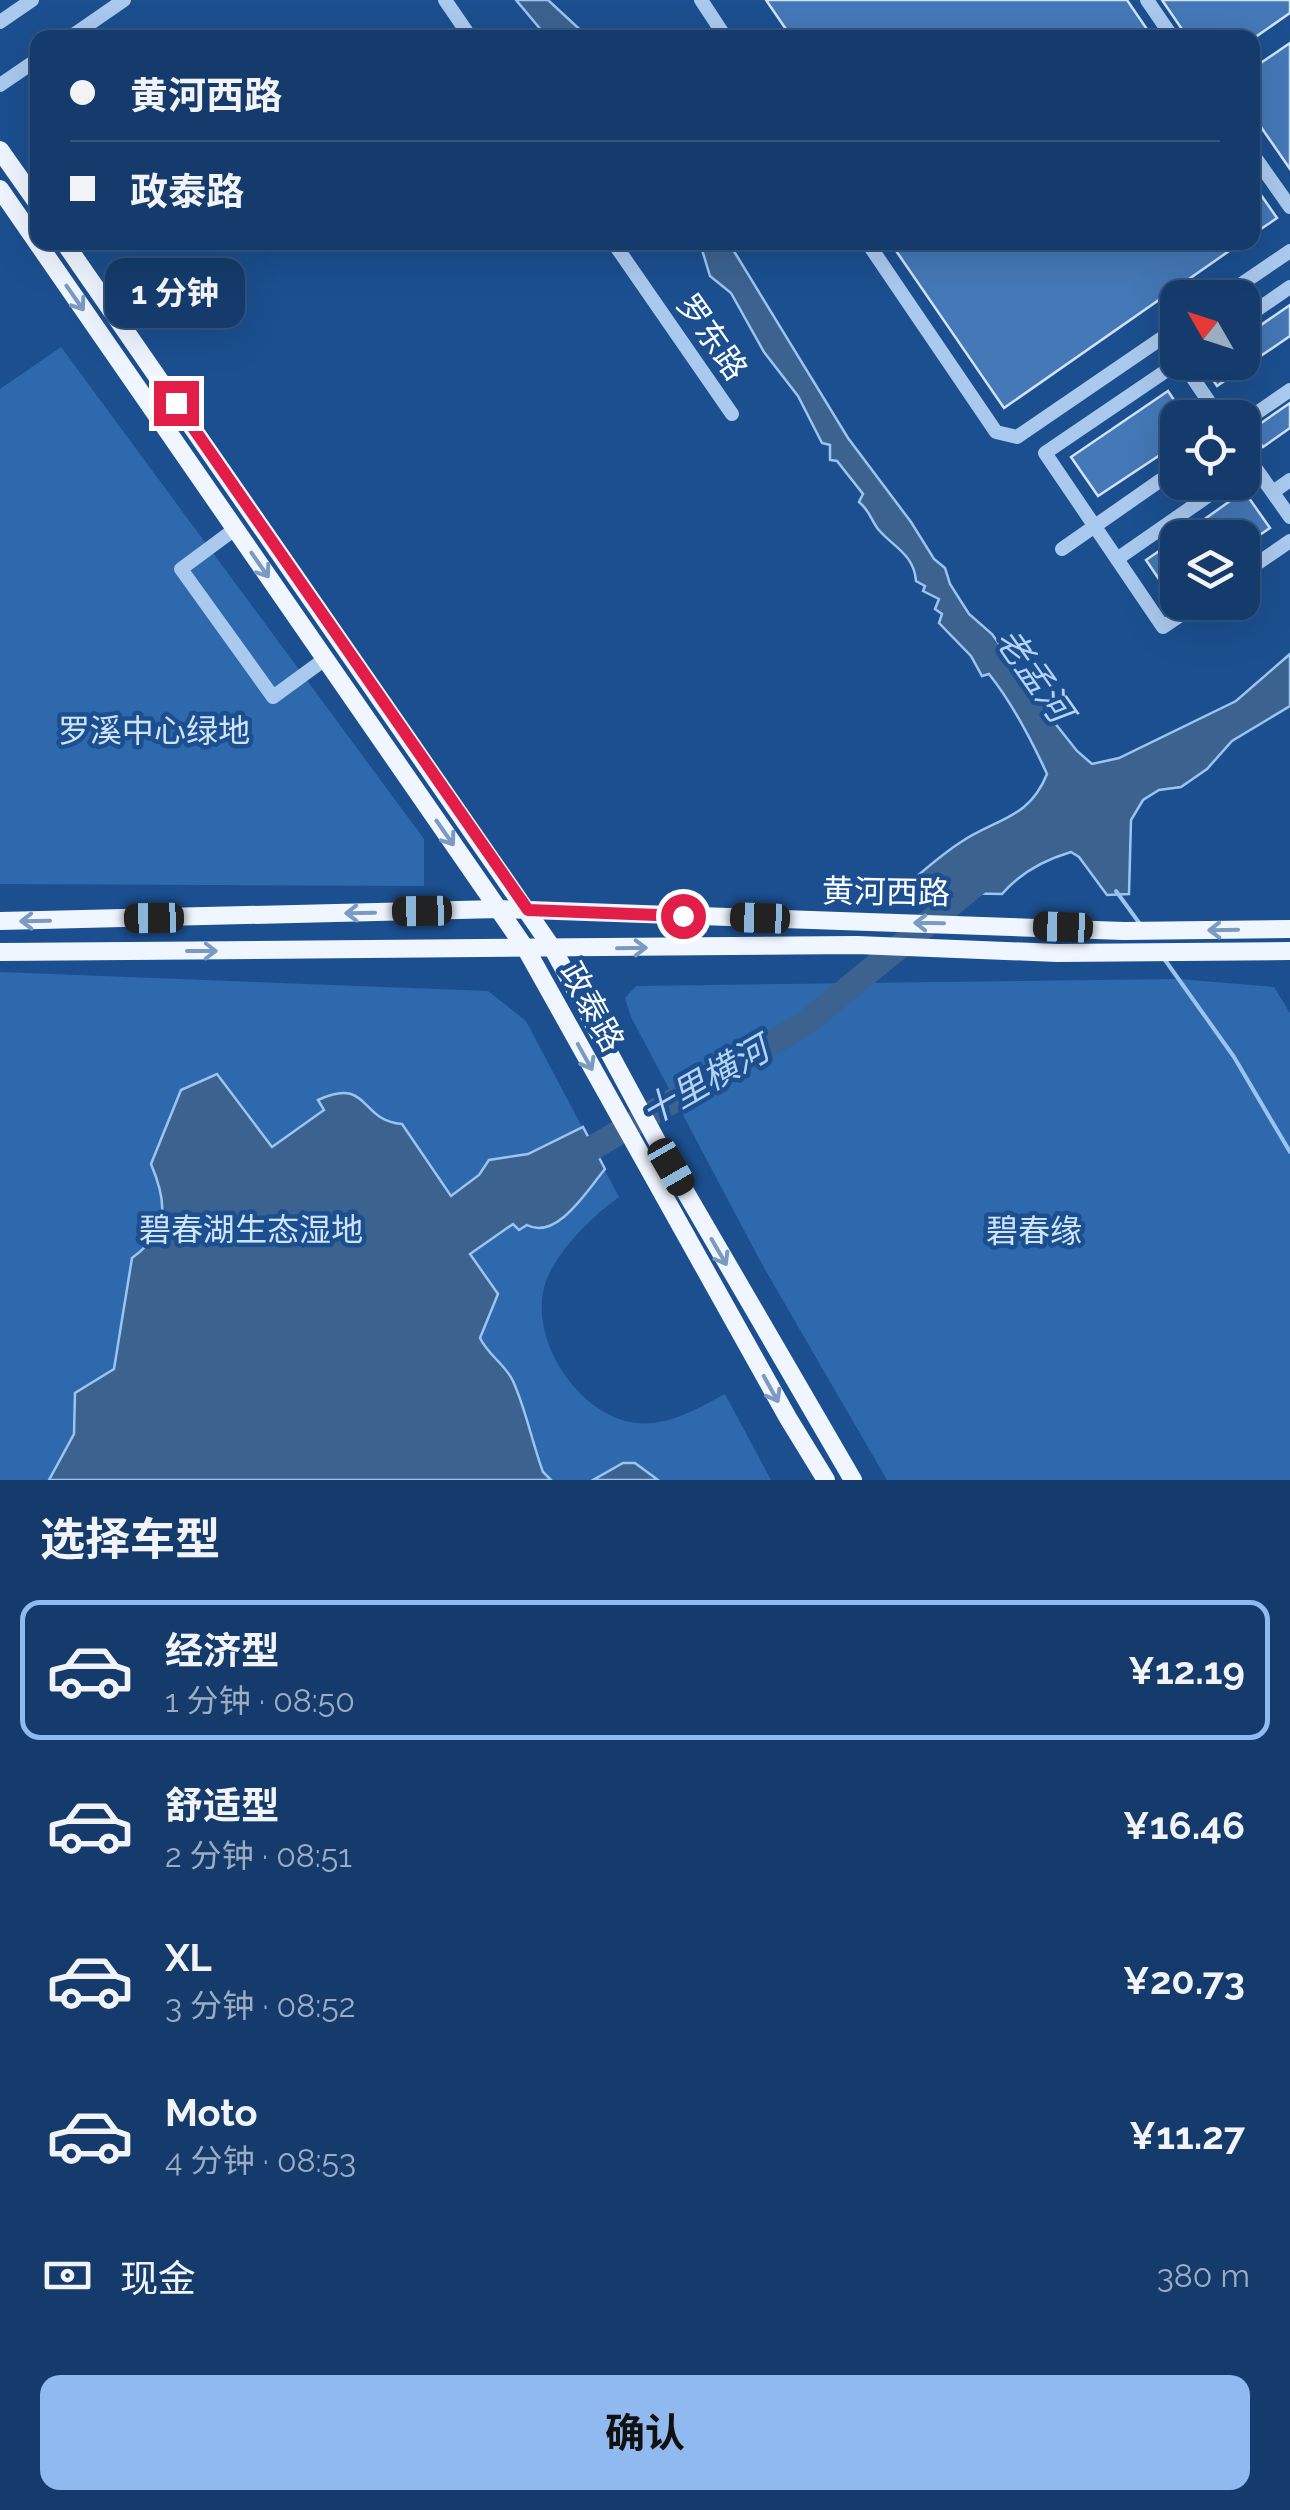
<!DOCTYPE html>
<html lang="zh">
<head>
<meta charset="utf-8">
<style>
	:root { --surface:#143b6b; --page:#214673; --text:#f1f3f6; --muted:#9dadc1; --line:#33557e; --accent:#90b9f0 }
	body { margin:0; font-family:Raleway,"Noto Sans SC",sans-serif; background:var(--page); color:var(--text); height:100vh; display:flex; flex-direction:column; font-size:38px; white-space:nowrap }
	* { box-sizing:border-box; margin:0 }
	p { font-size:32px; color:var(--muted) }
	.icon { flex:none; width:55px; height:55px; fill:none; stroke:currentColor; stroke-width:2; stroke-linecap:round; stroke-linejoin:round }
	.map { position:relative; height:1480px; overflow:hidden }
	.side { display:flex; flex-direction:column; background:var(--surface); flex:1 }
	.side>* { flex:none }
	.guide { position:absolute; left:30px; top:30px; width:1230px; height:220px; border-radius:20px; box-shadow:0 10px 40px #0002,0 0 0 2px var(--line); display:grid; align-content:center; height:220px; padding:0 40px; background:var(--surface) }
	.needle { width:65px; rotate:309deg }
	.buttons { position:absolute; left:1160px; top:280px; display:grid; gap:20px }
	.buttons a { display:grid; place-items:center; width:100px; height:100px; border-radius:20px; background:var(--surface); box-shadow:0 10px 40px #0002,0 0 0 2px var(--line); font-size:50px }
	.end { position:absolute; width:45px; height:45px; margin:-22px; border:12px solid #e11d48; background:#fff; box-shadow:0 0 0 5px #fff }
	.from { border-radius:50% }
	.bubble { position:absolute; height:70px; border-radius:20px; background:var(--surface); box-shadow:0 10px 40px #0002,0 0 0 2px var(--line); font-size:32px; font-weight:700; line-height:70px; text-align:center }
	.car { position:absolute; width:30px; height:60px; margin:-30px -15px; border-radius:12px; box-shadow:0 0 8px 2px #0007; background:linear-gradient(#222 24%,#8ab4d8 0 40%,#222 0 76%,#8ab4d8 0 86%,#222 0) }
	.guide b { display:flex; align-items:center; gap:35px; height:95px; font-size:38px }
	.guide b+b { border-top:2px solid var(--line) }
	.guide i { width:25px; height:25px; background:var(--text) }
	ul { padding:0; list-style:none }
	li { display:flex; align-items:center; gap:30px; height:140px; margin:0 20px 15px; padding:0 20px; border:5px solid transparent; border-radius:20px }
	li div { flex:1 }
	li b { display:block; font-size:38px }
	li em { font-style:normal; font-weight:700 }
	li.on { border-color:var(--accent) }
	li>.icon { width:90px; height:90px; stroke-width:1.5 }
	h2 { padding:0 40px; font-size:45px; line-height:120px }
	.pay { display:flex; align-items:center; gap:25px; height:110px; padding:0 40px; font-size:38px }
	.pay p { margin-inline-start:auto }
	.cta { display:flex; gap:20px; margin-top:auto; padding:20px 40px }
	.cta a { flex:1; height:115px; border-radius:20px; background:var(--accent); color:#111; font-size:40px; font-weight:700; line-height:115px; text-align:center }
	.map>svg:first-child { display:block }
	.green { fill:#2e69ad }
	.water { fill:#3c6290; stroke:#9cc4f0; stroke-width:2.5 }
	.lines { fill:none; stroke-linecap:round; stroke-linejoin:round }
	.stream { stroke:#9cc4f0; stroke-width:4 }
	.river { stroke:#3c6290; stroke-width:25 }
	.building { fill:#4478b7; stroke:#cfe3fa; stroke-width:2.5 }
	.minor { stroke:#a9c9ee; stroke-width:14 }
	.major { stroke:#f0f6ff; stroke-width:18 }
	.oneway { stroke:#7b9ac1 }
	.route { stroke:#e11d48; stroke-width:12 }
	.labels { text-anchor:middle; stroke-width:9; stroke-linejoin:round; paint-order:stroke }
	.street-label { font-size:32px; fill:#fff; stroke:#1b4f8f }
	.park-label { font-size:32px; fill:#cfe3fa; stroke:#1b4f8f }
	.water-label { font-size:35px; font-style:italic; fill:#b5d3f5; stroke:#1b4f8f }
</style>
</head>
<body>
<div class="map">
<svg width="1290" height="1480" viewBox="0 0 1290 1480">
	<rect width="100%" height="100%" fill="#1b4f8f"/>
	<g class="green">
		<polygon points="61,347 424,839 424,886 0,884 0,389"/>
		<path d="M0 972 488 991 526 1021 619 1197C593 1216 567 1241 551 1270 520 1326 572 1410 630 1422 664 1429 697 1409 725 1394L771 1480H0Z"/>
		<polygon points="1178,979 1274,987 1290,1013 1290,1480 887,1480 763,1266 631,1017 625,998 636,986"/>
	</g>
	<g class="water">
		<polygon points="516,0 548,0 588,37 547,37"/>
		<path d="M700 243H729L848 438 911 522 934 559 945 568 950 584 969 614 992 634 1058 727 1077 751 1092 764 1119 758 1236 701 1290 654V706L1232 741 1207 769 1181 787 1159 790 1143 800 1131 820 1129 894 1107 895 1079 857 1071 852C1044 860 1020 873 1002 894L898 892C918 876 939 856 961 842 997 818 1029 819 1047 774 1031 739 1013 704 989 674L982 676 971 656 939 623 942 614 935 609 939 599 923 591 925 586 916 581C914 554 893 547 878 529 871 520 870 511 859 502L863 494 837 461 830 460V445L822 443 798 396 764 352 731 293 710 276Z"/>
		<path d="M217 1074 272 1147 324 1110 318 1100C370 1076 359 1121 402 1124L451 1196 479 1175 489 1160 528 1154 583 1127 605 1169C588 1189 557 1241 527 1225L519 1230 513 1224 470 1254 498 1294 480 1338C488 1355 505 1364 513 1381 526 1410 532 1442 543 1472L551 1480H49L74 1434 75 1393 114 1369 132 1258C169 1231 168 1204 151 1164L181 1090Z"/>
		<polygon points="623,1463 635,1463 658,1480 593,1480"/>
	</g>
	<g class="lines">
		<g class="stream">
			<polyline points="1116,891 1140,924"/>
			<polyline points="1165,960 1234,1057 1290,1152"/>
		</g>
		<polyline class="river" points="565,1164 806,1023 988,874"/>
	</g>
	<g class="building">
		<polygon points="766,0 1127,0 1153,38 792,38"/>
		<polygon points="1162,0 1290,0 1290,13 1254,38 1188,38"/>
		<polygon points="1290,43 1290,169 1252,114 1252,69"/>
		<polygon points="1252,182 1277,218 1252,235"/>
		<polygon points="890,242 1242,242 1004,408"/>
		<polygon points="1290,305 1290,336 1217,386 1201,362 1242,362 1242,338"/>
		<polygon points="1168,391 1186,418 1178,418 1178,443 1098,496 1071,457"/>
		<polygon points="1290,403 1290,428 1263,447 1251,430"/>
		<polygon points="1244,491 1270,528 1242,547 1242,538 1178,538"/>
		<polygon points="1178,538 1178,592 1171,597 1146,560"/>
	</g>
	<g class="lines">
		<g class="minor">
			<polyline points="445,0 471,38"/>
			<polyline points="701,0 726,38"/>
			<polyline points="1147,0 1173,38"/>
			<polyline points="0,22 32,0"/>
			<polyline points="69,38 124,0"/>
			<polyline points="0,85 38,59"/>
			<polyline points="1252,153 1290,207"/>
			<polyline points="613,242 732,414"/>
			<polyline points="867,242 996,432 1017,437 1178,327"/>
			<polyline points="1221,298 1290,251"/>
			<polyline points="1242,320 1290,287"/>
			<polyline points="1179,362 1045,453 1163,627 1200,602"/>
			<polyline points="1182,362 1220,418"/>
			<polyline points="1242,423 1290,390"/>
			<polyline points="1242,449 1290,517"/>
			<polyline points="1273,492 1290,480"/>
			<polyline points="235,529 181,569 273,697 325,659"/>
			<polyline points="1062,549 1178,468"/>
			<polyline points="1117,559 1228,482"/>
			<polyline points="1242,574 1290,541"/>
		</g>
		<g class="major">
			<polyline points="0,150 38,204"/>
			<polyline points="0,189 526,949 788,1418 826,1480"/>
			<polyline points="64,242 553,949 671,1167 853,1480"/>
			<polyline points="0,921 499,909 1124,931 1290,929"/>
			<polyline points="0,952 857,945 1057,953 1290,951"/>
		</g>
	</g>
	<defs><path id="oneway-shaft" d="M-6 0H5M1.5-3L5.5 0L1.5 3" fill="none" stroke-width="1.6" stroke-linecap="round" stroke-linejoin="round" transform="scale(2.5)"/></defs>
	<g class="oneway">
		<use href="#oneway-shaft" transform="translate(75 298) rotate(55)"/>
		<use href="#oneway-shaft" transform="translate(260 565) rotate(55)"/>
		<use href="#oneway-shaft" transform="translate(445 833) rotate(55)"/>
		<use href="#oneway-shaft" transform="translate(360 913) rotate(179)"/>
		<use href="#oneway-shaft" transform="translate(35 921) rotate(179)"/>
		<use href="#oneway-shaft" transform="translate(929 923) rotate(-179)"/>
		<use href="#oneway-shaft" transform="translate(1223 930) rotate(179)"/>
		<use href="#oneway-shaft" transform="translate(632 948) rotate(-1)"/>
		<use href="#oneway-shaft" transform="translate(202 951)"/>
		<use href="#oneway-shaft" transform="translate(585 1057) rotate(61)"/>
		<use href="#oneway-shaft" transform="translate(719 1252) rotate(60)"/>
		<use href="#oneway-shaft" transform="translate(771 1389) rotate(61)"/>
	</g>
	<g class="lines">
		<polyline class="route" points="176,403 528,910 683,916"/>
	</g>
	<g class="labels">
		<g class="street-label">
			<text transform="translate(712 337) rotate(55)" y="11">罗东路</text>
			<text transform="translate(886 892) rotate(1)" y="11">黄河西路</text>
			<text transform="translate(592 1007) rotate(61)" y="11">政泰路</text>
		</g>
		<g class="park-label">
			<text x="154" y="742">罗溪中心绿地</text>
			<text x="251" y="1241">碧春湖生态湿地</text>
			<text x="1034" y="1242">碧春缘</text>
		</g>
		<g class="water-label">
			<text transform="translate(1034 675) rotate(55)" y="12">老孟河</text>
			<text transform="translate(705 1081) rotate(-30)" y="12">十里横河</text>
		</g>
	</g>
</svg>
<div class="buttons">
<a><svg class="needle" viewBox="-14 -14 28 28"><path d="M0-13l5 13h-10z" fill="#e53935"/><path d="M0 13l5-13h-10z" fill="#9dadc1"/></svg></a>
<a><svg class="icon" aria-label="locate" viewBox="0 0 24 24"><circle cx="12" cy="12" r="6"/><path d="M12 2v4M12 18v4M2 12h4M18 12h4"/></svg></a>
<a><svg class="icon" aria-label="layers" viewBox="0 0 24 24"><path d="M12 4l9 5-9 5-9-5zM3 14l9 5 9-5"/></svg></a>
</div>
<i class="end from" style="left:683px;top:916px"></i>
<i class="end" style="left:176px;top:403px"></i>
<div class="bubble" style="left:105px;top:258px;width:140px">1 分钟</div>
<i class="car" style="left:422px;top:911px;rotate:269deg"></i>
<i class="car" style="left:154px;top:918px;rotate:269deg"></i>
<i class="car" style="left:760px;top:918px;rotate:272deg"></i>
<i class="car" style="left:1063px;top:927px;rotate:272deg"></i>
<i class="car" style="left:671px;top:1167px;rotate:150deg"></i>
<div class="guide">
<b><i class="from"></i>黄河西路</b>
<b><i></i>政泰路</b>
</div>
</div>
<section class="side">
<h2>选择车型</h2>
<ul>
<li class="on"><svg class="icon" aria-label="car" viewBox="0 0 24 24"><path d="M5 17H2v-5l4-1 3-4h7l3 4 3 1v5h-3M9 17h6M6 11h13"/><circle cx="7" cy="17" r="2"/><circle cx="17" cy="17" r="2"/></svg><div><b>经济型</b><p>1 分钟 · 08:50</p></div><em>¥12.19</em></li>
<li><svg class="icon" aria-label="car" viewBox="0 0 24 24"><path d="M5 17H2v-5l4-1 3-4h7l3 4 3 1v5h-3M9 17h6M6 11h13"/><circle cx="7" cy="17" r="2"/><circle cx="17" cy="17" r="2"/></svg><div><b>舒适型</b><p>2 分钟 · 08:51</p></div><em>¥16.46</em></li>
<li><svg class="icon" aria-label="car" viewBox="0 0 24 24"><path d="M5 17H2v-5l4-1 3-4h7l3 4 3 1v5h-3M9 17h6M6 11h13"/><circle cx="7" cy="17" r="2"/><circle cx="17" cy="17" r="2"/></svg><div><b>XL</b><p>3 分钟 · 08:52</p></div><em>¥20.73</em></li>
<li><svg class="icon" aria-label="car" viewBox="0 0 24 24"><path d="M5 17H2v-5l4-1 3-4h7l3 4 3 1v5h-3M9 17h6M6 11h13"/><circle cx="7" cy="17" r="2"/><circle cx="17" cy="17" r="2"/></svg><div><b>Moto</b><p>4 分钟 · 08:53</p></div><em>¥11.27</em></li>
</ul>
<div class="pay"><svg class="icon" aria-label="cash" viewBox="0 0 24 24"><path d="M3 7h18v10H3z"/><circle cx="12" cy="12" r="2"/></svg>现金<p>380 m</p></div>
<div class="cta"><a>确认</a></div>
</section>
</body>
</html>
